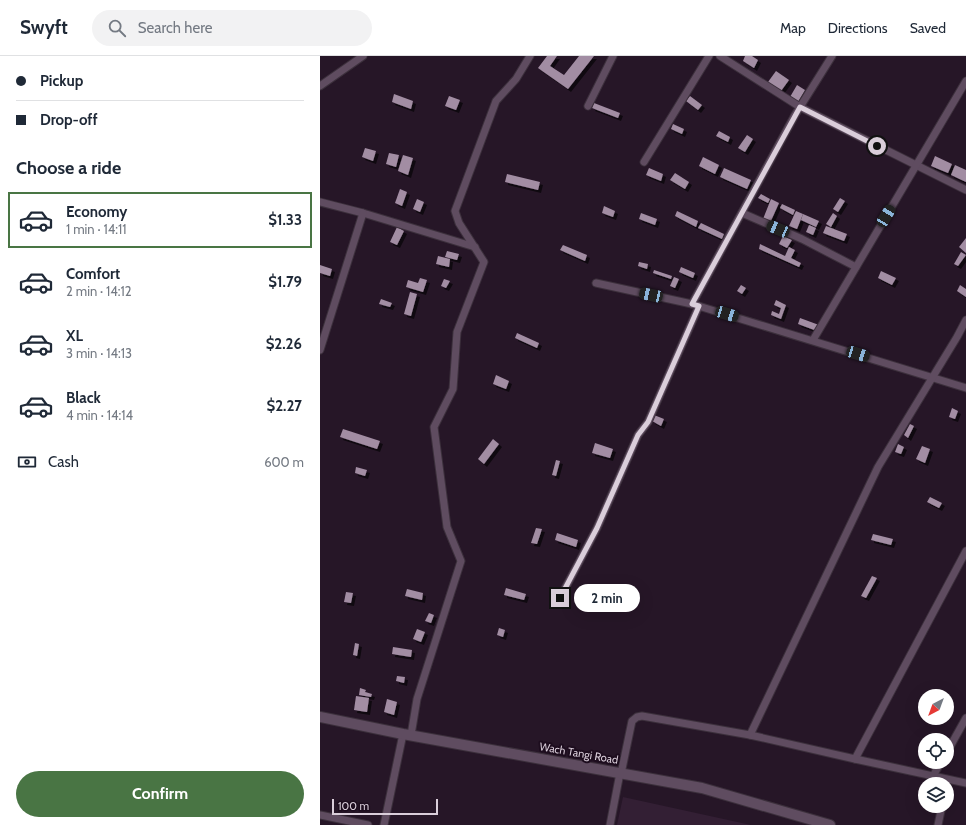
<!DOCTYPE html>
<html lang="en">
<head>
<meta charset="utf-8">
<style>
	:root { --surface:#fff; --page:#f2f2f3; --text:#1f2937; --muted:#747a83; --line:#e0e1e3; --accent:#497544 }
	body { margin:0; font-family:Cabin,sans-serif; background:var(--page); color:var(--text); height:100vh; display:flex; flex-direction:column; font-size:15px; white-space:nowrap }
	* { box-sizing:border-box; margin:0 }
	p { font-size:13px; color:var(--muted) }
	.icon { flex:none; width:22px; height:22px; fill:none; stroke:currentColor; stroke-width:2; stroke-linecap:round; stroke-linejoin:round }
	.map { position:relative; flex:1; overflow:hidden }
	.sheet { display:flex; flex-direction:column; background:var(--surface); width:320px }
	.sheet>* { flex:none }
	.banner { display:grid; align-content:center; height:88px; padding:0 16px; background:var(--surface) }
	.needle { width:26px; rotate:221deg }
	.controls { position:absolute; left:598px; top:633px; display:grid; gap:8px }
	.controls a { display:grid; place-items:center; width:36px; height:36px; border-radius:50%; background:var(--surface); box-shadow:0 4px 16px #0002; font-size:20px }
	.scale { position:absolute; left:12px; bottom:10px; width:106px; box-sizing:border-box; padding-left:4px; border:2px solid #daceda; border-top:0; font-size:11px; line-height:14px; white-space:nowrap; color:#daceda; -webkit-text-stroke:3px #1d0d1e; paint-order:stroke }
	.end { position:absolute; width:18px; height:18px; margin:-9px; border:5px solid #daceda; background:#111; box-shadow:0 0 0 2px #111 }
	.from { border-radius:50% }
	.bubble { position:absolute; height:28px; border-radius:14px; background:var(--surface); box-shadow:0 4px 16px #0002; font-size:13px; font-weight:800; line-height:28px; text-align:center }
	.car { position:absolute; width:12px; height:24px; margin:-12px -6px; border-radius:5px; box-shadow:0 0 3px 1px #0007; background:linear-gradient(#222 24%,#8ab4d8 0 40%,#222 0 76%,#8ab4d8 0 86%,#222 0) }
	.banner b { display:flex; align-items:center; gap:14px; height:38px; font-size:15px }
	.banner b+b { border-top:1px solid var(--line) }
	.banner i { width:10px; height:10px; background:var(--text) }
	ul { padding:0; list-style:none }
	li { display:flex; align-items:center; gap:12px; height:56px; margin:0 8px 6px; padding:0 8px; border:2px solid transparent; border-radius:0px }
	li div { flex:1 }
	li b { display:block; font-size:15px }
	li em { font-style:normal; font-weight:800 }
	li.active { border-color:var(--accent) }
	li>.icon { width:36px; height:36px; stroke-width:1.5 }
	h2 { padding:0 16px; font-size:18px; line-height:48px }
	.pay { display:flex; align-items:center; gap:10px; height:44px; padding:0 16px; font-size:15px }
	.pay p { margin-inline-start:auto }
	.primary-button { display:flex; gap:8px; margin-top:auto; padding:8px 16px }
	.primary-button a { flex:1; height:46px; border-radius:24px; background:var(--accent); color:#fff; font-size:16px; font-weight:800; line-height:46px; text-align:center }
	header { display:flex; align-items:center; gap:24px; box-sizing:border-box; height:56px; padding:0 20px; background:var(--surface); border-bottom:1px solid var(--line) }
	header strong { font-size:19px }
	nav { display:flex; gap:22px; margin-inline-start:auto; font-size:14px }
	.search { width:280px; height:36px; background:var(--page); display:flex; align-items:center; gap:10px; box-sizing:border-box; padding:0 14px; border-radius:22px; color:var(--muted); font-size:15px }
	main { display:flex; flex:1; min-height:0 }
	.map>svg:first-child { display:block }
	.built { fill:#331f34 }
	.building { fill:#a28da3; filter:url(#shadow) }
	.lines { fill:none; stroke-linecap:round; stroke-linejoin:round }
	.minor-casing { stroke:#3c303c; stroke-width:9 }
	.secondary-casing { stroke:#3c303c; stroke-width:12 }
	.minor { stroke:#5f4c60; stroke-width:7 }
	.secondary { stroke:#5f4c60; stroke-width:10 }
	.route { stroke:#daceda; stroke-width:5 }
	.labels { text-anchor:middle; stroke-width:4; stroke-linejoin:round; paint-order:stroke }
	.street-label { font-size:11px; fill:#daceda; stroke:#1d0d1e }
</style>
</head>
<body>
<header>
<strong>Swyft</strong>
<div class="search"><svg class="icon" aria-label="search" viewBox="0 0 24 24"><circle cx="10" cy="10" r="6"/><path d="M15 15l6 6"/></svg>Search here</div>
<nav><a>Map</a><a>Directions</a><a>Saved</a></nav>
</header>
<main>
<section class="sheet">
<div class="banner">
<b><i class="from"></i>Pickup</b>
<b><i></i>Drop-off</b>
</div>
<h2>Choose a ride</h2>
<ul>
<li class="active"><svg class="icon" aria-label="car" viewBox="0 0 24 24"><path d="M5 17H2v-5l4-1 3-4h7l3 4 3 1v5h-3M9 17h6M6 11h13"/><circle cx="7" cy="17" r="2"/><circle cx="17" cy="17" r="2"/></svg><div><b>Economy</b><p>1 min · 14:11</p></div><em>$1.33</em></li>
<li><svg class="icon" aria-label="car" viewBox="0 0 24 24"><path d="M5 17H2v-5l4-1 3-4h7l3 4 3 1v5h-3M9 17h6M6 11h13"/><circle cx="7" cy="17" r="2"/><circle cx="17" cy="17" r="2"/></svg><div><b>Comfort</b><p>2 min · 14:12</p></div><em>$1.79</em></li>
<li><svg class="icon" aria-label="car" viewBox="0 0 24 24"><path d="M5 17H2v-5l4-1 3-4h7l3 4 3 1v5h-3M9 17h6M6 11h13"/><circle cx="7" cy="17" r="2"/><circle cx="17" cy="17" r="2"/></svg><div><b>XL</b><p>3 min · 14:13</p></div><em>$2.26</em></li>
<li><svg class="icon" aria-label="car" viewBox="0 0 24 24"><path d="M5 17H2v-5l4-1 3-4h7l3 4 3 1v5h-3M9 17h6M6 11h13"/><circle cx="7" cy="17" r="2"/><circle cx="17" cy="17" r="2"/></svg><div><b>Black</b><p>4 min · 14:14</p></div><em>$2.27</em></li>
</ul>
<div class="pay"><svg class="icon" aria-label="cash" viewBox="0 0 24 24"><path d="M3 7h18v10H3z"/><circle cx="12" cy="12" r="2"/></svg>Cash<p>600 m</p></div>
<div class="primary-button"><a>Confirm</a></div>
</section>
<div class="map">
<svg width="646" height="769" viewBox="0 0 646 769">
	<defs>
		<filter id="shadow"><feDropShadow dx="3" dy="3" stdDeviation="0" flood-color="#0009"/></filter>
	</defs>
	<rect width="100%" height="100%" fill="#261627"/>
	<polygon class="built" points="303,741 431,769 297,769"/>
	<g class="building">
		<polygon points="227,0 237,0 230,10 244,19 259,0 274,0 248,33 218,12"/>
		<polygon points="425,0 432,0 438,4 434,12 423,5"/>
		<polygon points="456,15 469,24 461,35 448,26"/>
		<polygon points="477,29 485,34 478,46 470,41"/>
		<polygon points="74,38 93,45 91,53 72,46"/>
		<polygon points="129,40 140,44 136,54 125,50"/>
		<polygon points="370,40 382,49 378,54 366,45"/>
		<polygon points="274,47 300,57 298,62 272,52"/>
		<polygon points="353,68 364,73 362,78 351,73"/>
		<polygon points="399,75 410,81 408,86 396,80"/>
		<polygon points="427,79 433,83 425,96 418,92"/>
		<polygon points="45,92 56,95 53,105 42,101"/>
		<polygon points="69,97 79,99 76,111 66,108"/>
		<polygon points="83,99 93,102 88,119 78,115"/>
		<polygon points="615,100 632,108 628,117 611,110"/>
		<polygon points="383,101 399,109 395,118 379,110"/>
		<polygon points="635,109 646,114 646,126 631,119"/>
		<polygon points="329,112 343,118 341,125 326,119"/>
		<polygon points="404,112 431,124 427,133 400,121"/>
		<polygon points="355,117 369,126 365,133 350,124"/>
		<polygon points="187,118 220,126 218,134 185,126"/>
		<polygon points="80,133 87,136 82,150 75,147"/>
		<polygon points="441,138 450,143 448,147 438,142"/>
		<polygon points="520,142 525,145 518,156 513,153"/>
		<polygon points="97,143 104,146 100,156 93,153"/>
		<polygon points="451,143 459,147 450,167 443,163"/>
		<polygon points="462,148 475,154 473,159 460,152"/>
		<polygon points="284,150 295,155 293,161 282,157"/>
		<polygon points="357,155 378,165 376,171 355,160"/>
		<polygon points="476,155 483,158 477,173 469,170"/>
		<polygon points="321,157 337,163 335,169 319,163"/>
		<polygon points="513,157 517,160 511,171 506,168"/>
		<polygon points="483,158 499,165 496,171 481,164"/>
		<polygon points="381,167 404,178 402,183 378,172"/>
		<polygon points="489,169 496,172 493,179 486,176"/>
		<polygon points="506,170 527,178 524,185 503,177"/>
		<polygon points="77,171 84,175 77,189 70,186"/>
		<polygon points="463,180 472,184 467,192 459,188"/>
		<polygon points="646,182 646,197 639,191"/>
		<polygon points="440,188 465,200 469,191 475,194 471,202 481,207 479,211 439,193"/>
		<polygon points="243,189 267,199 265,205 240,194"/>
		<polygon points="127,195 139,198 137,204 125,201"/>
		<polygon points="641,196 646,199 638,210 634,208"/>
		<polygon points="118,200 130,203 129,211 116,208"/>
		<polygon points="319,206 328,208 327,213 318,210"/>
		<polygon points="0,209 12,213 10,220 0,217"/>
		<polygon points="361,211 375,217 373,222 359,216"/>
		<polygon points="334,214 352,220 351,223 333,217"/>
		<polygon points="561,215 576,222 572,229 558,222"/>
		<polygon points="354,221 359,223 355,232 350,230"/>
		<polygon points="100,222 107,224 103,236 86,231 88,224 98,227"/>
		<polygon points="124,223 130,225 126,232 121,230"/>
		<polygon points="421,229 426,232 422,238 417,235"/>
		<polygon points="640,229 646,233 646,241 637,235"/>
		<polygon points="90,236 97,238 91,260 84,258"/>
		<polygon points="61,243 72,247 70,251 59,248"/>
		<polygon points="456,244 466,249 461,263 451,259 452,255 459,258 461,252 454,249"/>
		<polygon points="480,262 499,269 497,275 478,268"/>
		<polygon points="197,277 219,287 217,292 195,282"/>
		<polygon points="176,319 189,325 186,333 173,328"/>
		<polygon points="632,352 638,355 635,363 629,361"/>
		<polygon points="334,359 344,363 341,370 332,365"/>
		<polygon points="590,368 594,370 588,382 584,379"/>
		<polygon points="23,373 60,385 57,393 20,381"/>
		<polygon points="173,383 179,388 164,408 158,403"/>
		<polygon points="275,387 293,393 290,402 272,397"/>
		<polygon points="578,388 584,391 581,398 575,396"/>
		<polygon points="602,390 610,393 605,407 596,403"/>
		<polygon points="236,404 240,405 236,420 232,419"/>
		<polygon points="36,411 47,414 45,420 35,417"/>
		<polygon points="610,441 622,447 619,452 607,446"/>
		<polygon points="216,472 222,473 217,488 211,487"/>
		<polygon points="237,477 258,484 256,491 235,484"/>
		<polygon points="553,478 573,483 571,489 551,484"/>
		<polygon points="552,520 557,522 546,542 541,540"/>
		<polygon points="186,532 206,538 204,544 184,539"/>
		<polygon points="87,533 103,537 102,544 85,540"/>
		<polygon points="26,536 33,537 31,547 24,546"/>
		<polygon points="109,557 114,559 111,567 105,565"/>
		<polygon points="179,572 185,574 183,581 177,579"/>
		<polygon points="97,573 105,576 101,586 93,583"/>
		<polygon points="35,587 39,588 37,600 33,599"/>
		<polygon points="73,591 92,594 91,601 72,598"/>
		<polygon points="77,620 85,621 84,627 76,625"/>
		<polygon points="40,632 46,634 45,636 52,638 51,641 39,639"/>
		<polygon points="36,640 49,642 47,656 34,654"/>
		<polygon points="67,643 77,646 74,659 64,656"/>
	</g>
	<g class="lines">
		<defs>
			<g id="minor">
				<polyline points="400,0 480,51 646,134"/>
				<polyline points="0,30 43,0"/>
				<polyline points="268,50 293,0"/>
				<polyline points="324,106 389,0"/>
				<polyline points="0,146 43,157 155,191"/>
				<polyline points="422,157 482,183 536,211"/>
				<polyline points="276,227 372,248 646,332"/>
				<polyline points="372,248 475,59 512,0"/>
				<polyline points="493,284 646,25"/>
				<polyline points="0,294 43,157"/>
				<polyline points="240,542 277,472 318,379 328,366 379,250"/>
				<polyline points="91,679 97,643 141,505 127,471 114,371 133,333 137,276 164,206 139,167 135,155 176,45 196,23 210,0"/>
				<polyline points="430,679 558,411 637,281 646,264"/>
				<polyline points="627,696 646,662"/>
				<polyline points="535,703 646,495"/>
				<polyline points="302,713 312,665 317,661 322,660 430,679 535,703 646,727"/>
				<polyline points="613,720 621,706"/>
				<polyline points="0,759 48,769"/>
				<polyline points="64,769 83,678"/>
				<polyline points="290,769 300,717"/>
				<polyline points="618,769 622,750"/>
			</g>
			<polyline id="secondary" points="0,661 83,678 382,732 510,769"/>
		</defs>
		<use href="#minor" class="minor-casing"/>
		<use href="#secondary" class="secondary-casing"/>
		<use href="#minor" class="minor"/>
		<use href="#secondary" class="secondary"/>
	</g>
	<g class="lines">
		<polyline class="route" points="240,542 277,472 318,379 328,366 379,250 372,248 480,51 557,90"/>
	</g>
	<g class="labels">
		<g class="street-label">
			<text transform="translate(259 697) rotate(10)" y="4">Wach Tangi Road</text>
		</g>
	</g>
</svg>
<div class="controls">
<a><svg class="needle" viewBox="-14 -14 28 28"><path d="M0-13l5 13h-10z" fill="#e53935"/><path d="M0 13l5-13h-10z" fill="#747a83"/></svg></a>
<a><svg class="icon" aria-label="locate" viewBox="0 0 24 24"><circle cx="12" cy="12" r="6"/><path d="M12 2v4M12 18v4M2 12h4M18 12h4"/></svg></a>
<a><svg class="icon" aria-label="layers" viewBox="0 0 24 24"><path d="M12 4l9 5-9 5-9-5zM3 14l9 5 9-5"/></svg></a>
</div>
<div class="scale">100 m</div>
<i class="end from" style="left:557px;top:90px"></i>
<i class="end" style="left:240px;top:542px"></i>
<div class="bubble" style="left:254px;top:528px;width:66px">2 min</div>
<i class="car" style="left:566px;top:160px;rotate:31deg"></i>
<i class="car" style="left:458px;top:173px;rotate:293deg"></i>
<i class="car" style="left:331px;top:239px;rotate:282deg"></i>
<i class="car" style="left:407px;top:258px;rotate:107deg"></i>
<i class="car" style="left:538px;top:298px;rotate:107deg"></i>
</div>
</main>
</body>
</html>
